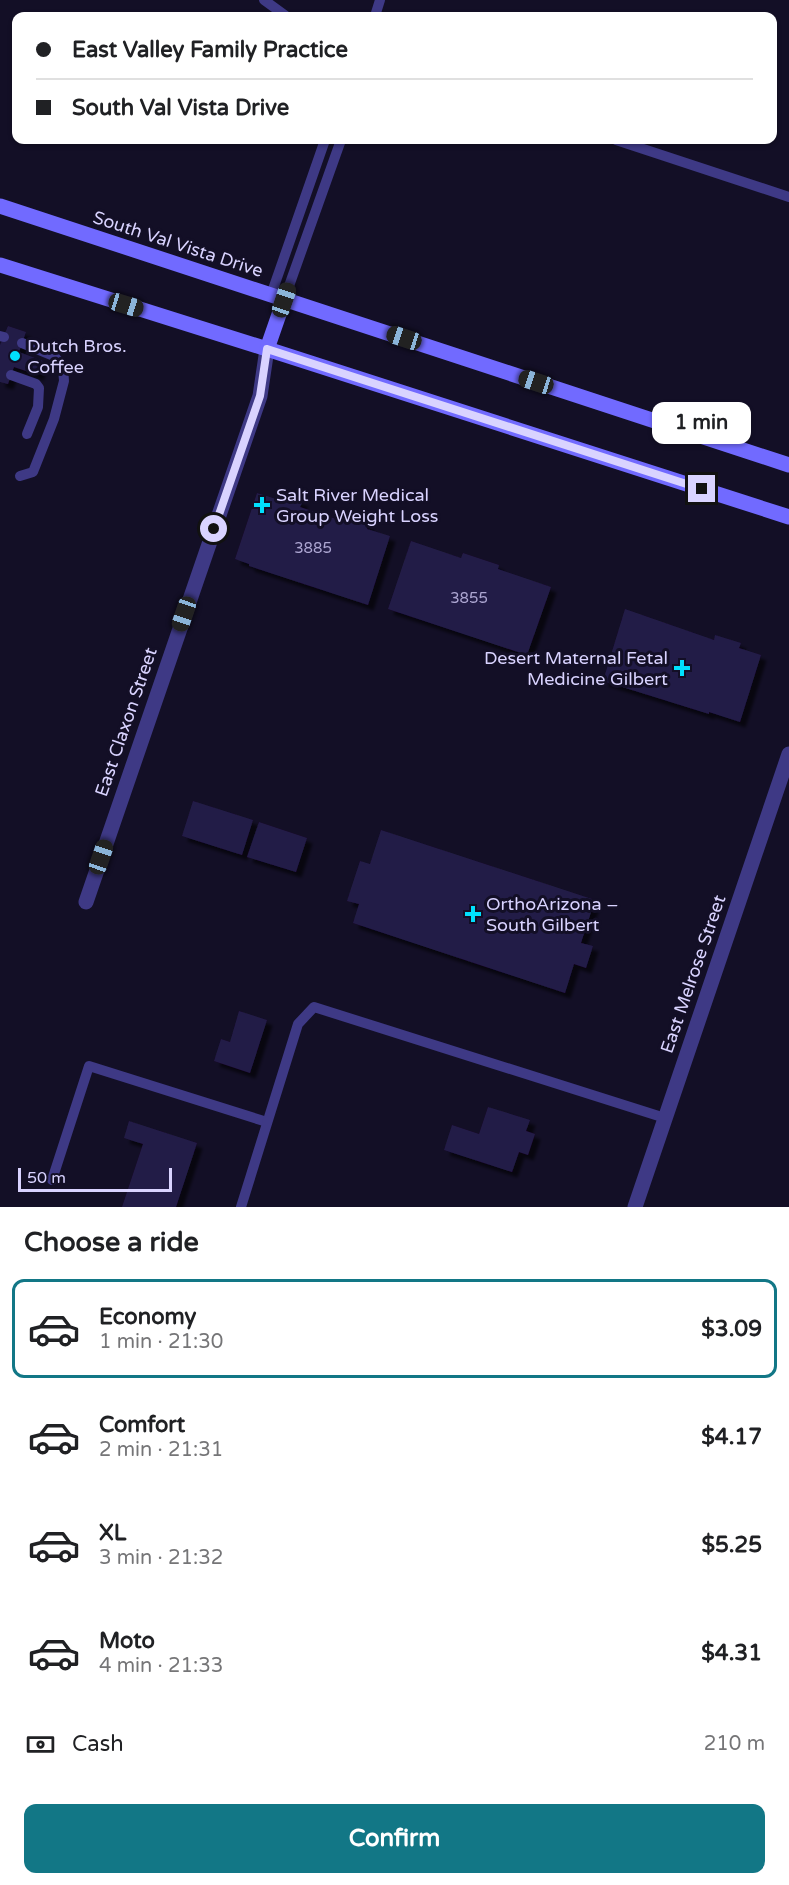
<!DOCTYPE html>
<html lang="en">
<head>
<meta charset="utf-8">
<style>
	:root { --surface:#fff; --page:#f2f2f2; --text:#202124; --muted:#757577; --line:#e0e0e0; --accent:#127786 }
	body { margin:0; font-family:"Varela Round",sans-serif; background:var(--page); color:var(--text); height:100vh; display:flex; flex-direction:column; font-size:22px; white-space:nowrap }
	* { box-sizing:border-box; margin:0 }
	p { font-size:20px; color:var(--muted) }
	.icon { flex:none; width:33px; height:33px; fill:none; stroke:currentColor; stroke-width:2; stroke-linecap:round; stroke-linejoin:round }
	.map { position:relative; height:1207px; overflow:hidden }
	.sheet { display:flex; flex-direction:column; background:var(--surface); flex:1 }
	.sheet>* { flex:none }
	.guide { position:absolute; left:12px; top:12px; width:765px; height:132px; border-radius:12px; box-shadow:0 2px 4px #0004; display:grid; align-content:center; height:132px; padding:0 24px; background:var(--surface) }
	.scale { position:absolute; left:18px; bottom:15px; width:154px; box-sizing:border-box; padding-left:6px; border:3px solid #d9d3ff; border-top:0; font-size:16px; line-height:21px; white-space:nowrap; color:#d9d3ff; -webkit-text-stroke:4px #130f26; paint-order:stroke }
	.end { position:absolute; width:27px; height:27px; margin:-14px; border:8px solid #d9d3ff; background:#111; box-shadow:0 0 0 3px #111 }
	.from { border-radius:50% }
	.bubble { position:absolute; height:42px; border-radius:12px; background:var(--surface); box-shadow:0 2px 4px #0004; font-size:20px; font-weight:700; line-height:42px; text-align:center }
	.car { position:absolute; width:18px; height:36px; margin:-18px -9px; border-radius:8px; box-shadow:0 0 4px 2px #0007; background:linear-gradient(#222 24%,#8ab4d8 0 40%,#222 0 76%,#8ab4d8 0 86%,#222 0) }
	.guide b { display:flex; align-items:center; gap:21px; height:57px; font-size:22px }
	.guide b+b { border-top:2px solid var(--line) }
	.guide i { width:15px; height:15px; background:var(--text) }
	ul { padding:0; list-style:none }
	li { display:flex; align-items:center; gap:18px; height:99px; margin:0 12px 9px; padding:0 12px; border:3px solid transparent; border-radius:12px }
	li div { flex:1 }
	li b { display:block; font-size:22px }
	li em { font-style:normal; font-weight:700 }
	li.selected { border-color:var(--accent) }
	li>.icon { width:54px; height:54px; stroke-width:1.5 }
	h2 { padding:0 24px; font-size:27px; line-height:72px }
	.pay { display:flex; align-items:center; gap:15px; height:66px; padding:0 24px; font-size:22px }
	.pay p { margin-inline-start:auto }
	.action { display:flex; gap:12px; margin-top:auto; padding:12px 24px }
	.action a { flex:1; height:69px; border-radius:12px; background:var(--accent); color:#fff; font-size:24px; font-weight:700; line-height:69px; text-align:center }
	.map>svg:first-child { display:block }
	.building { fill:#241b47; filter:url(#shadow) }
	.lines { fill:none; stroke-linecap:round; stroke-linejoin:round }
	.service { stroke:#3e3985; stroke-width:10 }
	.minor { stroke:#3e3985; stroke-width:15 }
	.tertiary { stroke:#3e3985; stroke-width:15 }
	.secondary { stroke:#716aff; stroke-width:15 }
	.route { stroke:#d9d3ff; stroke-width:8 }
	.poi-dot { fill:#00e0fe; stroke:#130f26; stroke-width:2 }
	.labels { text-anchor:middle; stroke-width:6; stroke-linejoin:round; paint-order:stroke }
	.number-label { font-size:15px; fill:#aca5d1 }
	.street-label { font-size:18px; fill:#d9d3ff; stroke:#130f26 }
	.poi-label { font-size:18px; fill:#d9d3ff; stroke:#130f26; text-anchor:start }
</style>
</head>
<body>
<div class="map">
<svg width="789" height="1207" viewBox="0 0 789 1207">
	<defs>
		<filter id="shadow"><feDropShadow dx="5.5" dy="5.5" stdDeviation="1.5" flood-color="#0009"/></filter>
	</defs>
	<rect width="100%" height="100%" fill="#130f26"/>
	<g class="building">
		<polygon points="8,326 26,332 19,352 43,361 38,375 14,367 8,384 0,382 0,345"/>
		<polygon points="257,493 276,499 278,494 303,501 300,507 342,521 344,516 369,524 367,529 390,536 368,605 249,566 249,564 235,559"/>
		<polygon points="411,541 461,558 463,553 499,565 498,569 551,587 527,655 388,609"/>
		<polygon points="625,609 714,640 715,635 741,643 739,648 761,655 740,722 709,712 709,714 603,681"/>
		<polygon points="193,801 253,820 242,855 182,836"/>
		<polygon points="259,822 307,838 296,872 247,857"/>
		<polygon points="381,830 595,900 581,943 593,946 586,968 574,964 565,993 353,923 359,904 347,901 360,861 370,864"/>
		<polygon points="239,1011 267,1020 250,1073 214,1061 221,1039 230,1042"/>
		<polygon points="488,1107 530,1120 526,1131 535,1134 528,1155 519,1152 512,1172 444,1150 452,1125 479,1134"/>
		<polygon points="129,1121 197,1143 176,1207 122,1207 143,1144 124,1138"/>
	</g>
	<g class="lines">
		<g class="service">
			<polyline points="264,0 286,16"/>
			<polyline points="375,16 380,0"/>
			<polyline points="616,140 789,197"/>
			<polyline points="271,295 325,140"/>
			<polyline points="284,300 341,140"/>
			<polyline points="0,336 4,337"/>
			<polyline points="11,375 36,384 39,388 38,407 27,434"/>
			<polyline points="20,476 33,472 54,419 64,381 63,367 54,356 22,343"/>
			<polyline points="52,1180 89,1066 267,1122"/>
			<polyline points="241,1207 298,1024 314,1007 665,1118"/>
		</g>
		<polyline class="minor" points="86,902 260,396 267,349"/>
		<polyline class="tertiary" points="635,1207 789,754"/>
		<g class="secondary">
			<polyline points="0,206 789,465"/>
			<polyline points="0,265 267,349 789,517"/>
			<polyline points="267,349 284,300"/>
		</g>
	</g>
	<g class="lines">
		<polyline class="route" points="214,529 260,396 267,349 702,489"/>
	</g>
	<g class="poi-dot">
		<circle cx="15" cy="356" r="6"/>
		<path d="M259 496h6v6h6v6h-6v6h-6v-6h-6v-6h6z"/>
		<path d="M679 659h6v6h6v6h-6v6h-6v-6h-6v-6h6z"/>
		<path d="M470 905h6v6h6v6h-6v6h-6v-6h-6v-6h6z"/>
	</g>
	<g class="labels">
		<g class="number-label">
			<text x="313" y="553">3885</text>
			<text x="469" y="603">3855</text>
		</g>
		<g class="street-label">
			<text transform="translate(178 244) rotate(18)" y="6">South Val Vista Drive</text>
			<text transform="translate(126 722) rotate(-71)" y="6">East Claxon Street</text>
			<text transform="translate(693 974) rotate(-71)" y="6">East Melrose Street</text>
		</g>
		<g class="poi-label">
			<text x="27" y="352">Dutch Bros.<tspan x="27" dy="21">Coffee</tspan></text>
			<text x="276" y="501">Salt River Medical<tspan x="276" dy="21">Group Weight Loss</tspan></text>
			<text x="668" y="664" text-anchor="end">Desert Maternal Fetal<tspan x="668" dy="21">Medicine Gilbert</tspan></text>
			<text x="486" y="910">OrthoArizona –<tspan x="486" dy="21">South Gilbert</tspan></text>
		</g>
	</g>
</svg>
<div class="scale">50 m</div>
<i class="end from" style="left:214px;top:529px"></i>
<i class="end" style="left:702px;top:489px"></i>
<div class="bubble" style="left:652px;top:402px;width:99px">1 min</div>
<i class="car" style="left:284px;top:300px;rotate:19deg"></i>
<i class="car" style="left:126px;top:305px;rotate:107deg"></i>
<i class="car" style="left:404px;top:338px;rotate:288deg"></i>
<i class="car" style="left:536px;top:382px;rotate:288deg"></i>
<i class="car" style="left:184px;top:614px;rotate:199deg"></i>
<i class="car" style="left:101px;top:857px;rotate:19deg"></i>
<div class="guide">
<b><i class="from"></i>East Valley Family Practice</b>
<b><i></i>South Val Vista Drive</b>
</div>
</div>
<section class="sheet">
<h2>Choose a ride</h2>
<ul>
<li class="selected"><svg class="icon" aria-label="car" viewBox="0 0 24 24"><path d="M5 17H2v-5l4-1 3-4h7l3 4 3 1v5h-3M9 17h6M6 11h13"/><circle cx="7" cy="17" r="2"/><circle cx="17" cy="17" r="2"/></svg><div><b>Economy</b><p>1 min · 21:30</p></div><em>$3.09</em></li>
<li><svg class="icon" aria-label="car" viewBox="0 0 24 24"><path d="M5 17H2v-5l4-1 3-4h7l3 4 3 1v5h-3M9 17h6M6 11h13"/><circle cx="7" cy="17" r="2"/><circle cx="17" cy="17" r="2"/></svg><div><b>Comfort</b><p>2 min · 21:31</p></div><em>$4.17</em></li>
<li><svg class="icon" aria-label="car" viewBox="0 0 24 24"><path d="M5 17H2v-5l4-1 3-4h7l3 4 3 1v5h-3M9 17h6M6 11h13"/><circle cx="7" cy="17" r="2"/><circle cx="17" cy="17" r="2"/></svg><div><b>XL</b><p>3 min · 21:32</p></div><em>$5.25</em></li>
<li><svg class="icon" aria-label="car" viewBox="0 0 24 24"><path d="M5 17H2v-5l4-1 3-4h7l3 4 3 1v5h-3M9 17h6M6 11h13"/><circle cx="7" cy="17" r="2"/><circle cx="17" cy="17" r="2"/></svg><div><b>Moto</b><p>4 min · 21:33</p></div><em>$4.31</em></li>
</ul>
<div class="pay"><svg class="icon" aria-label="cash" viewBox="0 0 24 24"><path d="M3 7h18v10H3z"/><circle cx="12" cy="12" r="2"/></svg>Cash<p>210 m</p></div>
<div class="action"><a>Confirm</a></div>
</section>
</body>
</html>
